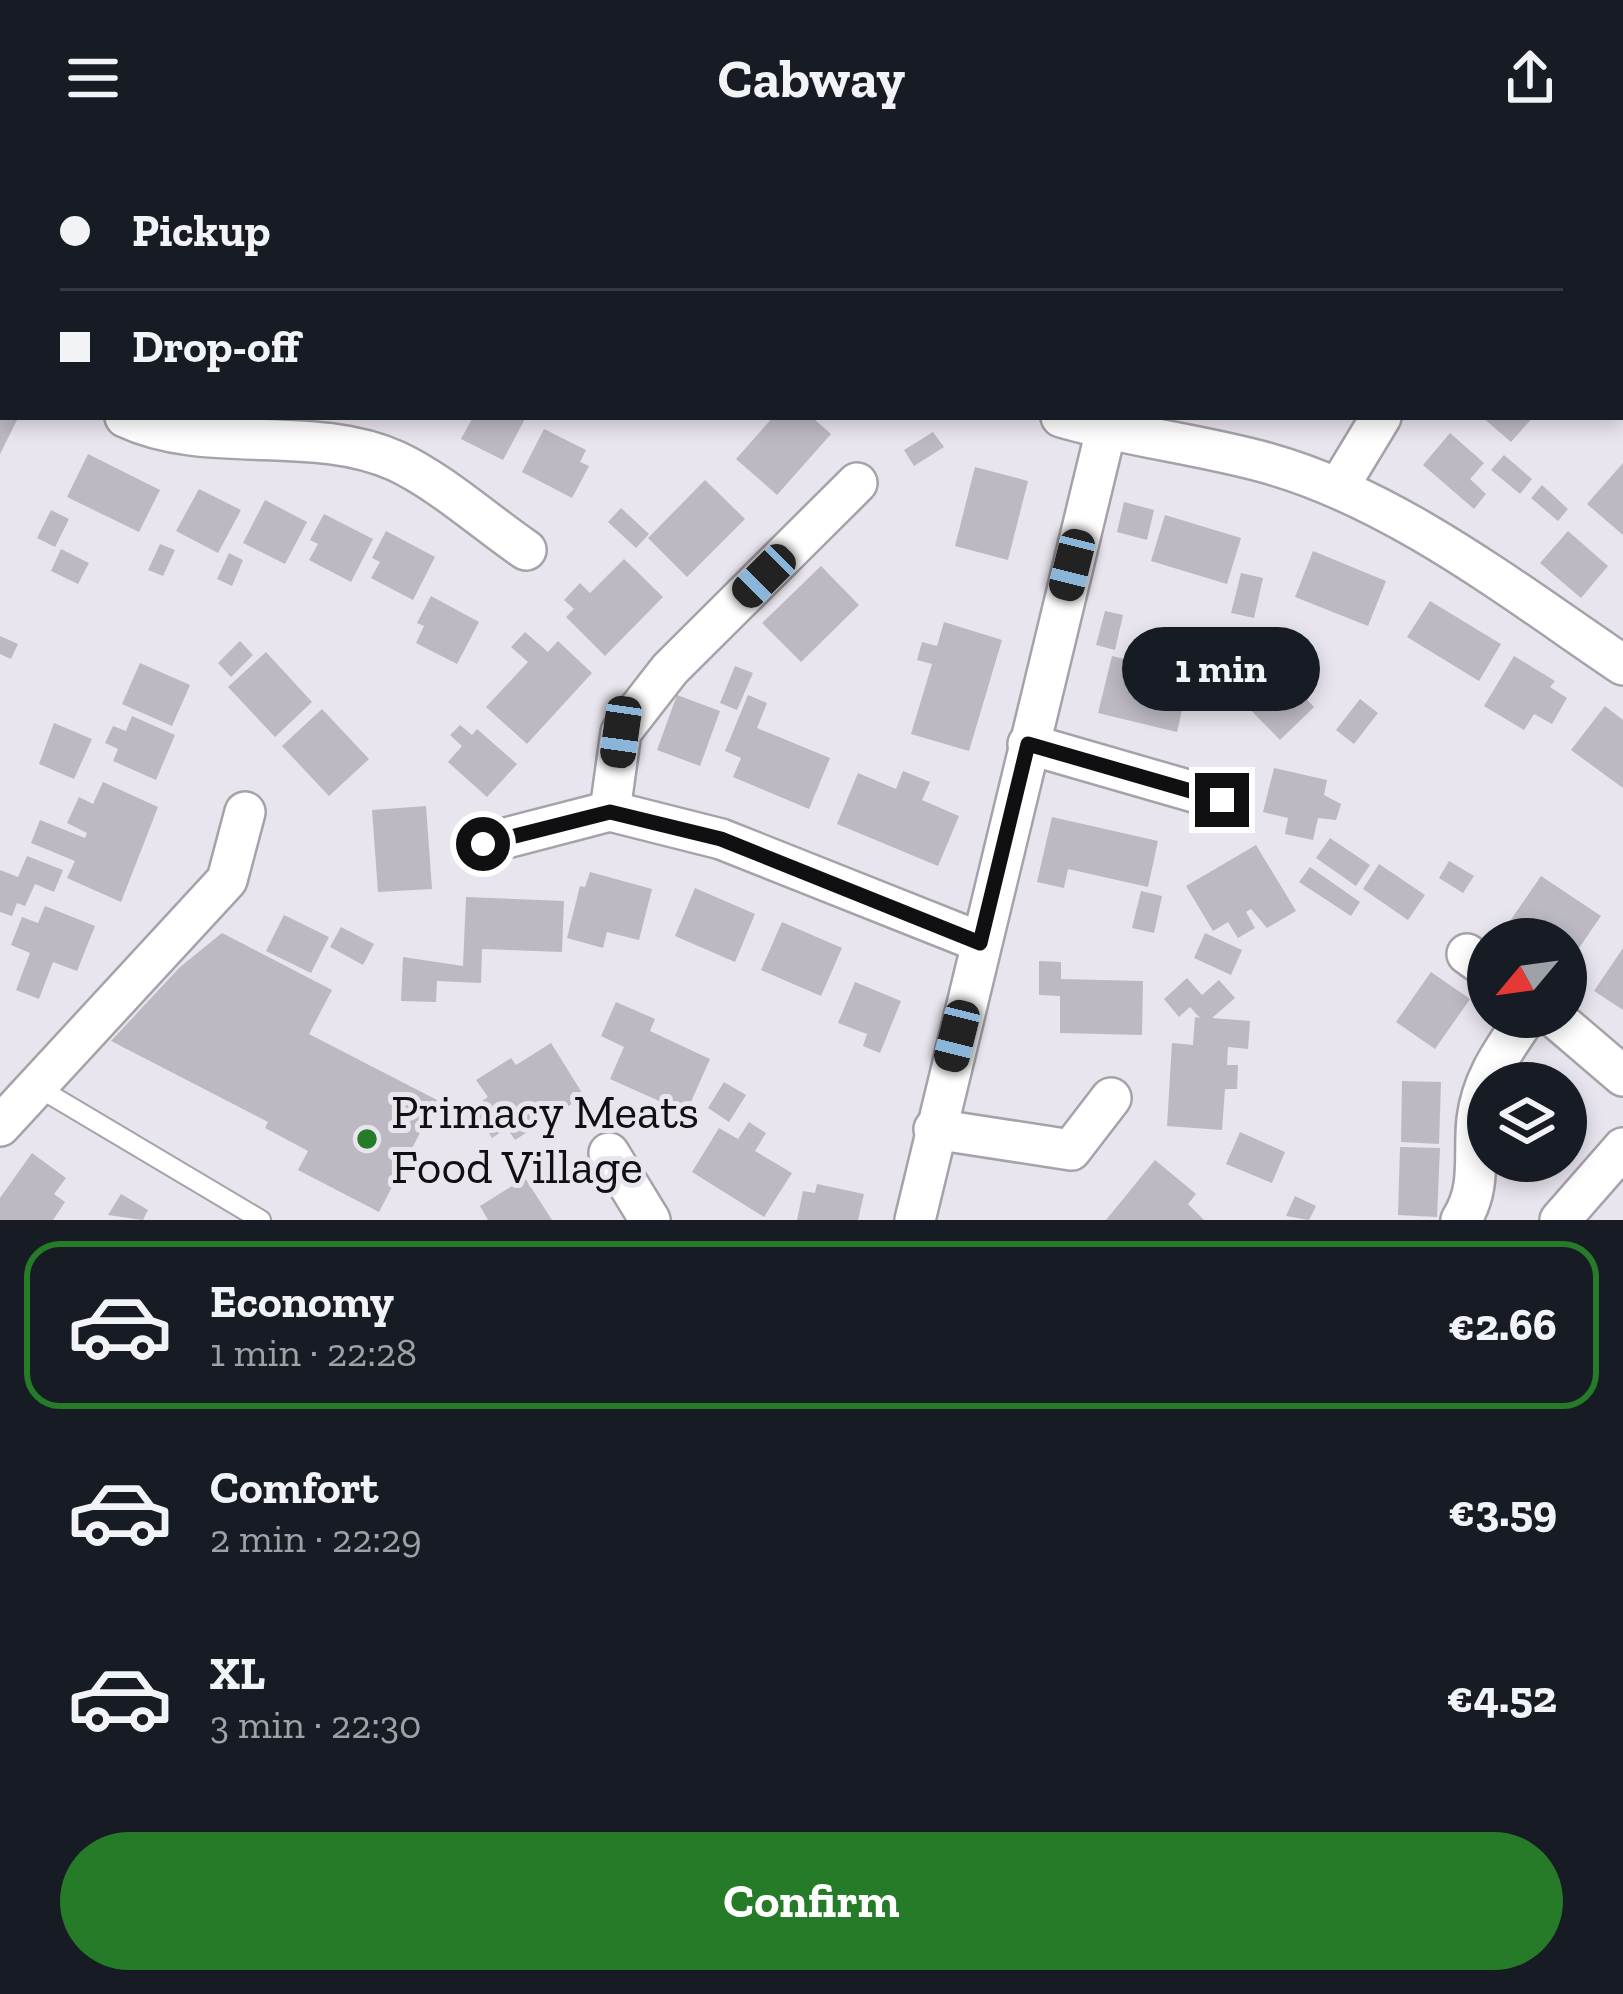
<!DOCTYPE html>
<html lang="en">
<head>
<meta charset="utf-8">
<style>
	:root { --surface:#171b24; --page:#20242c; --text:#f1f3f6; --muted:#9ea1a6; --line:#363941; --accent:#257b27 }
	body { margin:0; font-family:"Zilla Slab",serif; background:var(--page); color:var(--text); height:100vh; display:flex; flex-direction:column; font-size:45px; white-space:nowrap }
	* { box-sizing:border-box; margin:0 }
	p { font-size:39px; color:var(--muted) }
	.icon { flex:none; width:66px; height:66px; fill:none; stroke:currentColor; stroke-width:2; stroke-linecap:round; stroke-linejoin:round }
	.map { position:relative; height:1064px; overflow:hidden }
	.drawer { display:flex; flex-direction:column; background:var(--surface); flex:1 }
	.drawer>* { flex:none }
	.guide { position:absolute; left:0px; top:0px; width:1623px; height:264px; box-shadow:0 6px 18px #0003; display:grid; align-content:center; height:264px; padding:0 60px; background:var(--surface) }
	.needle { width:78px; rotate:241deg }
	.controls { position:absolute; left:1467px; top:762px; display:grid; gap:24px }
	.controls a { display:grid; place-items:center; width:120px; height:120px; border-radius:50%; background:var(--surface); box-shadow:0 6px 18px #0003; font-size:60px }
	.end { position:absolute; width:54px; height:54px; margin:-27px; border:15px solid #100f12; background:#fff; box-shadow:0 0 0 6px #fff }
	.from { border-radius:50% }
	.bubble { position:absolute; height:84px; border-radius:42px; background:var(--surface); box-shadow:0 6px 18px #0003; font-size:39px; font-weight:700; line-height:84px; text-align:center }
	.car { position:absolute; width:36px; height:72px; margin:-36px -18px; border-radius:15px; box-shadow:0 0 9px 3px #0007; background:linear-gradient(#222 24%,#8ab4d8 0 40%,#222 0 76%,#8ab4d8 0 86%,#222 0) }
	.guide b { display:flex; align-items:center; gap:42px; height:114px; font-size:45px }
	.guide b+b { border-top:3px solid var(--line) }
	.guide i { width:30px; height:30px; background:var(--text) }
	ul { padding:21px 0 0; list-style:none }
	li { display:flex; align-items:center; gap:36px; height:168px; margin:0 24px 18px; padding:0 36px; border:6px solid transparent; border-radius:36px }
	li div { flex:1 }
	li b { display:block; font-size:45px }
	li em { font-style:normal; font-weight:700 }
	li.on { border-color:var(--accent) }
	li>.icon { width:108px; height:108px; stroke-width:1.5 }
	.cta { display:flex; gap:24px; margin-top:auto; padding:24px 60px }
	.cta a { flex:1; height:138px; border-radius:72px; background:var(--accent); color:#fff; font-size:48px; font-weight:700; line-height:138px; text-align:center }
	header { display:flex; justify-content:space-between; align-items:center; height:156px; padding:0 60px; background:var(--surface); font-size:54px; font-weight:700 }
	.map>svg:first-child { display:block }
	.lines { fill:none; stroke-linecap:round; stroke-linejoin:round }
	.stream { stroke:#6e5e82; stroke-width:12 }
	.building { fill:#bcb9c2 }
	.lane-casing { stroke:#a6a2ab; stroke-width:22 }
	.street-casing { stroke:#a6a2ab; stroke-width:44 }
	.lane { stroke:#fff; stroke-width:18 }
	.street { stroke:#fff; stroke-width:39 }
	.route { stroke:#100f12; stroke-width:15 }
	.poi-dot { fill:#257b27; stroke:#e9e5ee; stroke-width:4.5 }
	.labels { text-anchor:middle; stroke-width:10; stroke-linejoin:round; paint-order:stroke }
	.poi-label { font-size:48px; fill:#100f12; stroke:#e9e5ee; text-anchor:start }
</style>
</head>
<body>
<header><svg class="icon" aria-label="menu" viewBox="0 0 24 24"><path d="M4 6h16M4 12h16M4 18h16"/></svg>Cabway<svg class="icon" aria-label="share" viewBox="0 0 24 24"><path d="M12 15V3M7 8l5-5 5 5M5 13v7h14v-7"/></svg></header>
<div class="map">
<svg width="1623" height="1064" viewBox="0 0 1623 1064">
	<rect width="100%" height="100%" fill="#e9e5ee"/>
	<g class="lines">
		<g class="stream">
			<polyline points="1595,0 1600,3"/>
			<polyline points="1620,16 1623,18"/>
		</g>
	</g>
	<g class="building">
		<polygon points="0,261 18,262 0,298"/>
		<polygon points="473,261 526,261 503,304 461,283"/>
		<polygon points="773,261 812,261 831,278 777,339 736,303"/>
		<polygon points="1482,261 1533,261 1511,286"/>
		<polygon points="544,273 586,294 580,306 589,310 572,342 522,316"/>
		<polygon points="933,276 944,291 914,310 904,294"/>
		<polygon points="1450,277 1484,307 1470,323 1486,338 1474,353 1423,309"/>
		<polygon points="88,298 160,334 139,376 67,341"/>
		<polygon points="1504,299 1532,323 1520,338 1491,314"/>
		<polygon points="1623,307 1623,379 1587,348"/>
		<polygon points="975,311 1028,325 1008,404 955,390"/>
		<polygon points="705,324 745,363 687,421 648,382"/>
		<polygon points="1542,329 1568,353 1558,365 1531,342"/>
		<polygon points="199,333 241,354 218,397 176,375"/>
		<polygon points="265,344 307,366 285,408 243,387"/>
		<polygon points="1124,346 1154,354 1147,384 1117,376"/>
		<polygon points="621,352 649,378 636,392 608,366"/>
		<polygon points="51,354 69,363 55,391 37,382"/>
		<polygon points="324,358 373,383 351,426 309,404 318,388 310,384"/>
		<polygon points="1165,359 1241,382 1227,428 1151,405"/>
		<polygon points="386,375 435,401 413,444 371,422 380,406 372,402"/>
		<polygon points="1568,375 1608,410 1581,442 1540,407"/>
		<polygon points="160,388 175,394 163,420 148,414"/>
		<polygon points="61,393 89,407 78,428 51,415"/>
		<polygon points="1313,395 1386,425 1368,470 1295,441"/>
		<polygon points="229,397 243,404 232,430 217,423"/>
		<polygon points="624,403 663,441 605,500 566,461 574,453 564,444 580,427 590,437"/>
		<polygon points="821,410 859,449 801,506 762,467"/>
		<polygon points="1241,417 1263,422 1254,462 1231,457"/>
		<polygon points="431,440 479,466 457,508 416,487 424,470 417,467"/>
		<polygon points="1430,445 1501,488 1479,525 1407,481"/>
		<polygon points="1105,455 1123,459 1115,494 1096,489"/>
		<polygon points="944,466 1002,484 969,595 911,578 932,508 917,504 922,486 937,490"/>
		<polygon points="525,476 548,496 558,485 592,517 527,588 486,551 528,506 511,491"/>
		<polygon points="1206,478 1224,486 1210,518 1193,511"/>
		<polygon points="0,480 18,488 11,503 0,498"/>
		<polygon points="240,485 253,499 231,521 218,507"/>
		<polygon points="1260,494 1314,551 1280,584 1225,528"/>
		<polygon points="266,496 312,546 275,581 228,531"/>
		<polygon points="1112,500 1190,519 1177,576 1098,557"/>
		<polygon points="1514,500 1555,525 1550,531 1567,542 1552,568 1534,558 1524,574 1484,550"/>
		<polygon points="140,507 190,529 172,570 122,548"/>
		<polygon points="735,510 753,517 737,554 720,547"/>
		<polygon points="677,539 720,555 700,610 657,594"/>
		<polygon points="748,539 767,547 757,572 830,602 809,653 733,621 741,602 725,595"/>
		<polygon points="1360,543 1378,557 1354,588 1336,574"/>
		<polygon points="1605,550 1623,564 1623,632 1571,594"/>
		<polygon points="322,553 369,603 329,640 282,590"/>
		<polygon points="132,560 175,579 156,624 113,605 118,593 105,587 113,570 126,575"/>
		<polygon points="54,567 92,583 74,623 39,608"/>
		<polygon points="460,569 472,579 477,573 517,608 487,641 448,606 462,590 450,579"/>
		<polygon points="1274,612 1327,624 1324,639 1341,648 1336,664 1318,662 1313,684 1285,678 1288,662 1263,656"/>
		<polygon points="903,615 930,626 922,644 959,660 938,710 837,668 858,617 896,633"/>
		<polygon points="103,626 158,651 121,746 67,722 75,705 31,687 40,664 85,682 87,677 67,667 79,641 93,648"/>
		<polygon points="426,650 432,733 378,736 372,654"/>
		<polygon points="1052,661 1158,685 1148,731 1068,713 1064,732 1037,726"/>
		<polygon points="1330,682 1370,709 1356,730 1316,702"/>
		<polygon points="1256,689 1296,755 1267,772 1251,753 1246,756 1255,772 1238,782 1228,766 1213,775 1186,730"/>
		<polygon points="27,700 63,714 54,736 35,728 25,750 17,747 12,760 0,756 0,714 18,721"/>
		<polygon points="1449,705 1474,720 1463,737 1439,722"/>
		<polygon points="1379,708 1425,739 1408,764 1363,733"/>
		<polygon points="1310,711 1360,746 1351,760 1299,726"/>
		<polygon points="590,716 652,733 639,784 607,776 603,792 567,782 580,730 585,731"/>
		<polygon points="1541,720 1601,760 1566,811 1566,783 1531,783 1508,768"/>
		<polygon points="695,732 755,758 735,806 675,780"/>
		<polygon points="1141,735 1162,740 1154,777 1132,772"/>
		<polygon points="466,741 564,745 562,796 482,793 481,827 437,825 436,846 401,845 403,801 463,810"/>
		<polygon points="45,750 95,770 77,815 53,806 39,843 16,834 30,797 11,789 22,761 38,767"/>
		<polygon points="284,759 329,781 311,817 266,795"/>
		<polygon points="782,766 842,792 821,840 761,814"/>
		<polygon points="341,771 374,788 363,809 330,791"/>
		<polygon points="222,777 332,834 309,878 437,944 379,1056 298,1014 308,995 265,972 268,966 111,885 180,811"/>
		<polygon points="1205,777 1242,794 1231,819 1194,802"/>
		<polygon points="1623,792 1623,854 1594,835"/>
		<polygon points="1039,805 1061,806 1061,823 1143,825 1142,879 1060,877 1060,840 1039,839"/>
		<polygon points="1431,816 1470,843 1435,893 1396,866"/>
		<polygon points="1187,822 1202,839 1219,824 1235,842 1212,862 1250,865 1248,893 1228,891 1227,909 1238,909 1237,933 1225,933 1222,974 1167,970 1172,887 1193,889 1195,861 1200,862 1190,851 1179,861 1164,843"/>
		<polygon points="855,826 901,845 880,897 863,890 867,878 838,867"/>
		<polygon points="616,846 655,863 650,875 710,903 686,957 610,923 624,891 601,880"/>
		<polygon points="551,887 584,940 515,984 507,972 492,982 473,951 488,941 476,924 511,902 516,909"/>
		<polygon points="1402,925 1441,926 1439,988 1401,986"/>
		<polygon points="724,926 746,939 729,966 708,952"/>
		<polygon points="749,966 766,977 755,995 792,1017 764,1061 692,1016 719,972 738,983"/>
		<polygon points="1240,976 1285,996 1272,1027 1226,1008"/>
		<polygon points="1400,991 1440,992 1437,1061 1398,1059"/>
		<polygon points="32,997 66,1022 54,1038 65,1046 53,1064 0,1064 0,1042"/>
		<polygon points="1155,1004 1196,1038 1188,1048 1204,1064 1106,1064"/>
		<polygon points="525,1022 552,1064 488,1064 480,1050"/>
		<polygon points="817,1028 864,1038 858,1064 797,1064 803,1035 815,1037"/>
		<polygon points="121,1038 148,1054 143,1064 108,1059"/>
		<polygon points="1295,1040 1316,1050 1309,1064 1286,1060"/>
	</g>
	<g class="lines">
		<defs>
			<polyline id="lane" points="39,932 261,1064"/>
			<g id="street">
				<polyline points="556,0 559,3"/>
				<polyline points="29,3 31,0"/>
				<polyline points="1166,3 1168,0"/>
				<polyline points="0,70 3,63"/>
				<polyline points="0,202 3,204"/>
				<path d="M125 261C208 300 311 267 396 305 441 326 485 366 526 394"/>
				<path d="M1061 261C1129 281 1199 288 1267 307 1396 343 1513 435 1623 509"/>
				<polyline points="1338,332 1381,261"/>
				<polyline points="1028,588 1222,644"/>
				<polyline points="610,655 621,576 670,513 857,327"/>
				<polyline points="483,688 610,655 721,683 980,786"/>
				<polyline points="1467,798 1488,813"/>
				<polyline points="1554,861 1623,920"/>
				<polyline points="0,970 227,724 245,656"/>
				<polyline points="934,973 1071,994 1111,942"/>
				<polyline points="609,997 650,1064"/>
				<polyline points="915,1064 1106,274"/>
				<path d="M1461 1064C1482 1031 1473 1000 1477 963 1482 922 1504 894 1526 861"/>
				<polyline points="1560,1064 1623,992"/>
			</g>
		</defs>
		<use href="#lane" class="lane-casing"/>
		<use href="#street" class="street-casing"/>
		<use href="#lane" class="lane"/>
		<use href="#street" class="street"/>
	</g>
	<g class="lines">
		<polyline class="route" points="483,688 610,656 721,683 980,787 1028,588 1222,644"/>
	</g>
	<circle class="poi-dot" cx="367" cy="983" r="12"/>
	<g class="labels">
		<g class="poi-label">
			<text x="391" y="972">Primacy Meats<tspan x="391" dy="55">Food Village</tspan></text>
		</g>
	</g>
</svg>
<div class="controls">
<a><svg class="needle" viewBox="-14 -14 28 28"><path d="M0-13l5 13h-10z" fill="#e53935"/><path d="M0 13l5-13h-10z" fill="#9ea1a6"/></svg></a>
<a><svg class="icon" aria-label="layers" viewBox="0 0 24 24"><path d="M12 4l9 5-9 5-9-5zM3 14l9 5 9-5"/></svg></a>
</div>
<i class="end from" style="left:483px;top:688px"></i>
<i class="end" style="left:1222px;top:644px"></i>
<div class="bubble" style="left:1122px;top:471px;width:198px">1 min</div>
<i class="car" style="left:1072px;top:409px;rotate:194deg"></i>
<i class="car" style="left:764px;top:420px;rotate:225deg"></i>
<i class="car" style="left:621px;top:576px;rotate:188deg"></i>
<i class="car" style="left:957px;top:880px;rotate:194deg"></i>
<div class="guide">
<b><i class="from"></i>Pickup</b>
<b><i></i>Drop-off</b>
</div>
</div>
<section class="drawer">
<ul>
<li class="on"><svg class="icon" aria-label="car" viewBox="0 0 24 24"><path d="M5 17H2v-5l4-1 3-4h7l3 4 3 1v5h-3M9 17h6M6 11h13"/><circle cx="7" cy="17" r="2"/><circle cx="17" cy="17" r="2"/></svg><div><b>Economy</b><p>1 min · 22:28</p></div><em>€2.66</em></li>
<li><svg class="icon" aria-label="car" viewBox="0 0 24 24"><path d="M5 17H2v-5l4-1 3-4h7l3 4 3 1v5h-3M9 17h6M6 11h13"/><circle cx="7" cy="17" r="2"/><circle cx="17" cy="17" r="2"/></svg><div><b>Comfort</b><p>2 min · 22:29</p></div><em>€3.59</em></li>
<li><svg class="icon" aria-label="car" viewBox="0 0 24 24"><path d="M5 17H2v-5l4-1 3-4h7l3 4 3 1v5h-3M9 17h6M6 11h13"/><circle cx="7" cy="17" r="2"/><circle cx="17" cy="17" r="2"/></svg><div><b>XL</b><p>3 min · 22:30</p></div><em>€4.52</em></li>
</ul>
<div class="cta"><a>Confirm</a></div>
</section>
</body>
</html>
